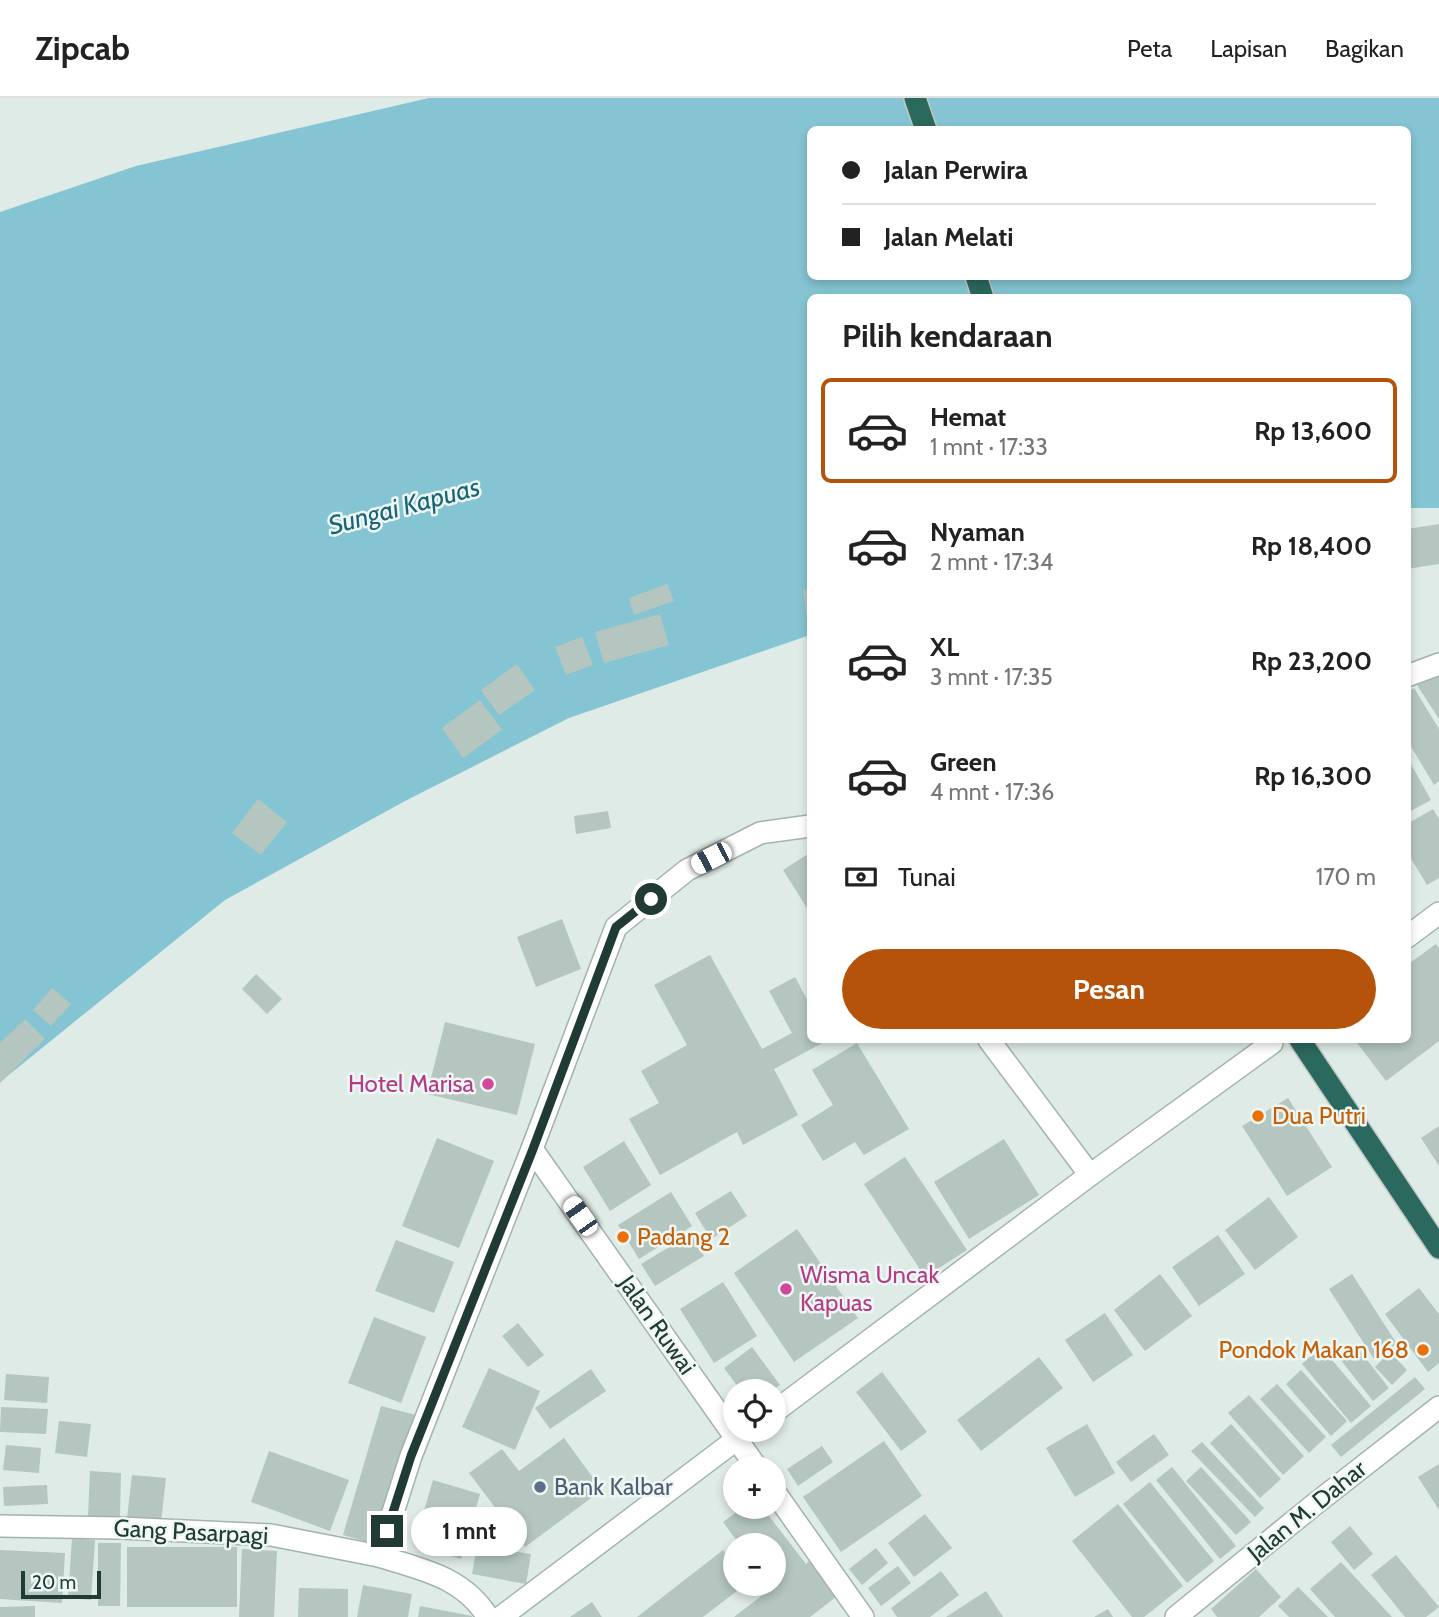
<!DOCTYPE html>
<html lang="id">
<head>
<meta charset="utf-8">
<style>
	:root { --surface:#fff; --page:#f6f6f6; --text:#222; --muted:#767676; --line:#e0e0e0; --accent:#b45309 }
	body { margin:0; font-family:Cabin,sans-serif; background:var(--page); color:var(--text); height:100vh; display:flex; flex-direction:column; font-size:26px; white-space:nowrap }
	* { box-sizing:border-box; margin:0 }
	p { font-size:23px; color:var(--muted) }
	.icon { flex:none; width:38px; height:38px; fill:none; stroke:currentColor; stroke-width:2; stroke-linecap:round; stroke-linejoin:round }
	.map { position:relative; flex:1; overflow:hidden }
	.sheet { position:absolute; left:807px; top:196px; width:604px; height:749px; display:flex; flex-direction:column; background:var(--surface); border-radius:10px; box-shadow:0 4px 10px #0003 }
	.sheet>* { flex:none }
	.top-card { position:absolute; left:807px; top:28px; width:604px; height:154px; border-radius:10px; box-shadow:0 4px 10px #0003; display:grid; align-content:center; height:154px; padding:0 35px; background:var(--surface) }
	.controls { position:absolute; left:723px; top:1281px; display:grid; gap:14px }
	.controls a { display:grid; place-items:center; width:63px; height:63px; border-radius:50%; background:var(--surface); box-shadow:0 4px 10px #0003; font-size:35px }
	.scale { position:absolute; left:21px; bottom:18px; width:80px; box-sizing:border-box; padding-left:7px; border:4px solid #203b35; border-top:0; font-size:19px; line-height:24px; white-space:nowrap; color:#203b35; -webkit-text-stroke:5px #eff7f4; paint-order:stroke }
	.end { position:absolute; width:32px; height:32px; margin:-16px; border:9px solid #203b35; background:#fff; box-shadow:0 0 0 4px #fff }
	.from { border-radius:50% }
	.bubble { position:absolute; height:49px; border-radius:24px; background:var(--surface); box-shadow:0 4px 10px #0003; font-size:23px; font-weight:700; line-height:49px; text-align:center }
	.car { position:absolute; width:21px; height:42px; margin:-21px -10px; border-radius:9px; box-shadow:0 0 5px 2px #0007; background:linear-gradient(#fff 24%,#345 0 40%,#fff 0 76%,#345 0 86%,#fff 0) }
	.top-card b { display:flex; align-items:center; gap:24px; height:66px; font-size:26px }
	.top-card b+b { border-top:2px solid var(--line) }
	.top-card i { width:18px; height:18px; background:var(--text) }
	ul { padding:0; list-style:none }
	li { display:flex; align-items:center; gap:21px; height:105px; margin:0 14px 10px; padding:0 21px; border:4px solid transparent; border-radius:10px }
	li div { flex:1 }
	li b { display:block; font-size:26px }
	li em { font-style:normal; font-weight:700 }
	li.selected { border-color:var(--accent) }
	li>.icon { width:63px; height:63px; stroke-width:1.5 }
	h2 { padding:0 35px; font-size:32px; line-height:84px }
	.pay { display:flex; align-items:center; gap:18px; height:77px; padding:0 35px; font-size:26px }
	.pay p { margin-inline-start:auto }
	.button { display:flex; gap:14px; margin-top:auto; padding:14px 35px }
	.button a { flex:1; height:80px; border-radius:42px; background:var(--accent); color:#fff; font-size:28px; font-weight:700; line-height:80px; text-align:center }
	header { display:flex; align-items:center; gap:42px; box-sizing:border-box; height:98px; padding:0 35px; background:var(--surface); border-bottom:2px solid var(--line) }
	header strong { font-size:33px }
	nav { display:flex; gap:38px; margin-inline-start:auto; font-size:24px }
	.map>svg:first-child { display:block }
	.water { fill:#85c4d2; fill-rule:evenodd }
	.building { fill:#b4c6bf }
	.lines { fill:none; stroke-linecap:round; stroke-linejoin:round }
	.minor-casing { stroke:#a2b3ad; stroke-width:24 }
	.highway-casing { stroke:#c1c8c6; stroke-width:24 }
	.minor { stroke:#fff; stroke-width:21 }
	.highway { stroke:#2b685e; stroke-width:21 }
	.route { stroke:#203b35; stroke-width:9 }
	.hotel-dot { fill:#d1479c; stroke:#eff7f4; stroke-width:2.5 }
	.food-dot { fill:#e8710a; stroke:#eff7f4; stroke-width:2.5 }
	.service-dot { fill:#5c6f8a; stroke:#eff7f4; stroke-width:2.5 }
	.labels { text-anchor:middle; stroke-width:5; stroke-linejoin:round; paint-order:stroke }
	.hotel-label { font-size:24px; fill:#b23c85; stroke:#eff7f4; text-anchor:end }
	.food-label { font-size:24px; fill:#c56008; stroke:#eff7f4; text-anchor:start }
	.street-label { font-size:24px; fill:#203b35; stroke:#eff7f4 }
	.service-label { font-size:24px; fill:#4e5e75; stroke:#eff7f4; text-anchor:start }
	.water-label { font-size:26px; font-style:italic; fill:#186579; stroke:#eff7f4 }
</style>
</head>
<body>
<header>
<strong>Zipcab</strong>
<nav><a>Peta</a><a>Lapisan</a><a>Bagikan</a></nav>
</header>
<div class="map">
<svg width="1439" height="1519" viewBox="0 0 1439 1519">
	<rect width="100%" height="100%" fill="#dfebe6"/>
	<path class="water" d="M429 0H1439V410H1407V200H810V537L569 620 405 703 225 802 0 984V114L136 68ZM810 32H1407V178H810Z"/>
	<g class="building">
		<polygon points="1439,426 1439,466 1407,471 1407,431"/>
		<polygon points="667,486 674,503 634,517 629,500"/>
		<polygon points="810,491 810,521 807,521 803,492"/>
		<polygon points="660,516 669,547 604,565 595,534"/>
		<polygon points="582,539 593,567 566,577 555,549"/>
		<polygon points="517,566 535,592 499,617 481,592"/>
		<polygon points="1439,573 1439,621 1417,587"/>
		<polygon points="1414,590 1439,631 1439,683 1434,687 1407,642 1407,594"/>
		<polygon points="480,602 502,632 463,660 442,630"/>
		<polygon points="1407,659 1431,702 1407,715"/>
		<polygon points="258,701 287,724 261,757 232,735"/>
		<polygon points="1433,711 1439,721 1439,780 1427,787 1407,754 1407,726"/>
		<polygon points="608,713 611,730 576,736 574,718"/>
		<polygon points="808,756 810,759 810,815 783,772"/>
		<polygon points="562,821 581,871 536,889 517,839"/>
		<polygon points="1436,846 1439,850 1439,943 1386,983 1355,942 1407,942 1407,867"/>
		<polygon points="710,857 762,951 792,935 769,893 795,879 810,907 810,942 828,942 774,971 798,1017 743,1047 737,1034 660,1077 629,1021 659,1005 641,973 687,947 654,887"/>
		<polygon points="256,876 282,901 267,916 242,891"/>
		<polygon points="52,890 71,906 51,928 33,912"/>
		<polygon points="25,921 45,941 0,985 0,945"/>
		<polygon points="445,924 535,946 517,1017 427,996"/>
		<polygon points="857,945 909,1031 864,1057 855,1044 823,1063 801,1027 833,1007 812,972"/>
		<polygon points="1288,1000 1332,1069 1287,1098 1242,1028"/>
		<polygon points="1439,1028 1439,1068 1421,1040"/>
		<polygon points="437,1040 494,1063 459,1150 402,1128"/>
		<polygon points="1004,1041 1039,1097 969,1141 934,1084"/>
		<polygon points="624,1043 651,1087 610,1113 583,1069"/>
		<polygon points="905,1059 967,1152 925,1179 864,1086"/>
		<polygon points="731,1093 747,1118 711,1141 695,1115"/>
		<polygon points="671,1094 692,1128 639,1161 618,1127"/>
		<polygon points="1269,1099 1298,1139 1255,1172 1225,1132"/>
		<polygon points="797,1131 858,1220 794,1264 734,1175"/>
		<polygon points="691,1136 704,1158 655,1188 641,1166"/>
		<polygon points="1218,1137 1245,1176 1199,1208 1172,1169"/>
		<polygon points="396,1142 454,1164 434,1215 375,1193"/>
		<polygon points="1160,1176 1192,1218 1145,1253 1114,1212"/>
		<polygon points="1352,1176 1397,1246 1374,1261 1329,1191"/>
		<polygon points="723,1184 757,1238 714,1265 680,1211"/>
		<polygon points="1419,1190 1439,1216 1439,1265 1428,1274 1385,1216"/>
		<polygon points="1105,1215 1133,1257 1093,1284 1065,1242"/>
		<polygon points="374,1219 426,1239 401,1305 348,1285"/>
		<polygon points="518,1225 544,1257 528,1269 502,1238"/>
		<polygon points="1356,1248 1389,1290 1373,1303 1340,1261"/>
		<polygon points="752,1249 780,1287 771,1293 741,1293 724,1270"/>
		<polygon points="1321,1249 1371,1308 1351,1325 1302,1266"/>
		<polygon points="1390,1254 1407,1272 1392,1287 1375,1269"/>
		<polygon points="1039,1259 1063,1290 981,1353 957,1322"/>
		<polygon points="489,1270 540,1293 515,1352 462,1329"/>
		<polygon points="591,1271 606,1293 550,1331 535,1310"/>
		<polygon points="1301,1272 1347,1323 1331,1338 1286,1286"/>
		<polygon points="882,1274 927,1334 901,1353 856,1294"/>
		<polygon points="6,1276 49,1279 47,1305 4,1302"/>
		<polygon points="1415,1279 1425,1291 1341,1359 1331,1347"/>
		<polygon points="1277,1286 1326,1339 1309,1355 1260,1301"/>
		<polygon points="1249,1297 1304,1358 1283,1377 1228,1315"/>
		<polygon points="381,1308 416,1317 378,1447 343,1437"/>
		<polygon points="1,1309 48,1311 46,1336 0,1334"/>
		<polygon points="59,1323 91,1326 87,1359 55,1355"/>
		<polygon points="1087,1326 1115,1375 1075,1399 1046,1350"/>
		<polygon points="1231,1326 1281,1381 1260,1400 1210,1345"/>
		<polygon points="1154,1336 1169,1357 1131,1384 1116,1364"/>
		<polygon points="564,1340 602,1392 525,1449 469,1375 502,1351 519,1373"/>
		<polygon points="884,1343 922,1398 841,1454 803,1399"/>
		<polygon points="1202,1344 1264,1410 1255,1419 1191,1353"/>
		<polygon points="6,1347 41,1350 39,1375 3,1372"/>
		<polygon points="822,1348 833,1364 798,1388 787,1371"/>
		<polygon points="269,1353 349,1382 330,1433 251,1404"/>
		<polygon points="1439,1366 1439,1412 1418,1379"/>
		<polygon points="1172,1369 1236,1448 1220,1461 1156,1382"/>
		<polygon points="1201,1369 1251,1424 1236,1437 1186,1383"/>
		<polygon points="90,1373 121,1375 120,1418 88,1418"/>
		<polygon points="132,1377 166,1380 161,1424 127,1420"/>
		<polygon points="433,1382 480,1396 461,1461 414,1447"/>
		<polygon points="1150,1384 1214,1463 1187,1485 1123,1406"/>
		<polygon points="47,1387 48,1406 4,1408 3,1389"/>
		<polygon points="1118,1406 1183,1488 1144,1519 1132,1519 1072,1443"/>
		<polygon points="743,1409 762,1409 806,1466 809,1463 836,1499 810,1519 734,1519 773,1489 770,1486 774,1486 774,1447 740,1447 723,1424"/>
		<polygon points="925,1416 952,1450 914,1479 888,1445"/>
		<polygon points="1350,1428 1373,1456 1354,1472 1331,1444"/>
		<polygon points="72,1440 95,1442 91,1502 68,1500"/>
		<polygon points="98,1445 121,1445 120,1508 98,1508"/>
		<polygon points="477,1448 531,1456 526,1486 472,1476"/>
		<rect x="127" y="1449" width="110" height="60"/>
		<polygon points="876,1450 888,1465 862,1487 849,1471"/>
		<polygon points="242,1451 277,1453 274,1519 239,1519"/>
		<polygon points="0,1452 65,1455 62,1505 0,1501"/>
		<polygon points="723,1452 735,1467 735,1486 746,1486 703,1519 637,1519"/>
		<polygon points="1396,1457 1439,1509 1426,1519 1405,1519 1371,1477"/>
		<polygon points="1341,1464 1392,1519 1335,1519 1310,1491"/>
		<polygon points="898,1468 911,1485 881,1508 868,1490"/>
		<polygon points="1256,1471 1281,1499 1259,1519 1217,1519 1211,1511"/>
		<polygon points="941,1473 959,1497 930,1519 897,1519 891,1510"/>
		<polygon points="363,1487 412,1496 408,1519 357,1519"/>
		<polygon points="1298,1489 1328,1519 1289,1519 1278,1508"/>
		<polygon points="299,1490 348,1491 348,1519 298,1519"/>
		<polygon points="986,1493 1003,1519 946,1519"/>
		<polygon points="592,1504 602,1519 570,1519"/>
		<polygon points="35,1508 35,1519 0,1519 0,1509"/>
		<polygon points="420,1508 472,1518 472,1519 418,1519"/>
		<polygon points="1108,1511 1113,1519 1094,1519"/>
	</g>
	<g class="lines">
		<defs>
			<g id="minor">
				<polyline points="1407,578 1439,566"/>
				<polyline points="1407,839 1439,815"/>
				<polyline points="989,942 1090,1077"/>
				<polyline points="532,1051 757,1370"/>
				<polyline points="774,1314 1090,1077 1272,945"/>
				<polyline points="774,1393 863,1519"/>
				<polyline points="0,1428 120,1430 271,1437 379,1458"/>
				<path d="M488 1519C462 1478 422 1472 379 1458L411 1358 532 1051 616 829 687 772 760 735 810 728"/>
				<polyline points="501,1519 749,1332"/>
				<polyline points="1176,1519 1315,1406 1439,1309"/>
			</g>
			<g id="highway">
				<polyline points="915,0 926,32"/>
				<polyline points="976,178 983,200"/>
				<polyline points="1300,942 1439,1150"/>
			</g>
		</defs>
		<use href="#minor" class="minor-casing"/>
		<use href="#highway" class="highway-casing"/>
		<use href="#minor" class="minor"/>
		<use href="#highway" class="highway"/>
	</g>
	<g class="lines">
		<polyline class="route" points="387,1433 411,1358 533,1051 616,829 651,801"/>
	</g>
	<g class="hotel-dot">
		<circle cx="488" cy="986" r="7"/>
		<circle cx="786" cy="1191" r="7"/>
	</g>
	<g class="food-dot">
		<circle cx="1258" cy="1018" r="7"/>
		<circle cx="623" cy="1139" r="7"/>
		<circle cx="1423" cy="1252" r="7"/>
	</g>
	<circle class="service-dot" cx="540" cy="1389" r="7"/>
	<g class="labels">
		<g class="hotel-label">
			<text x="474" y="994">Hotel Marisa</text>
			<text x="800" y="1185" text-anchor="start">Wisma Uncak<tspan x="800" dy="28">Kapuas</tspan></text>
		</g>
		<g class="food-label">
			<text x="1272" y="1026">Dua Putri</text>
			<text x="637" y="1147">Padang 2</text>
			<text x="1409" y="1260" text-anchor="end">Pondok Makan 168</text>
		</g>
		<g class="street-label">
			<text transform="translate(657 1227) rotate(55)" y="8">Jalan Ruwai</text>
			<text transform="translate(1307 1413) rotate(-39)" y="8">Jalan M. Dahar</text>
			<text transform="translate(191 1434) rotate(3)" y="8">Gang Pasarpagi</text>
		</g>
		<g class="service-label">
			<text x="554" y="1397">Bank Kalbar</text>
		</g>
		<g class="water-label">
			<text transform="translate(404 408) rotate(-15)" y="9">Sungai Kapuas</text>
		</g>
	</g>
</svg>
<div class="controls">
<a><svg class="icon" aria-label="locate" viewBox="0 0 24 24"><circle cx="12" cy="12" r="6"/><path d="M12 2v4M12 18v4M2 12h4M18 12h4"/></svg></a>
<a>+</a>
<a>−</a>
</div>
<div class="scale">20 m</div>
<i class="end from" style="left:651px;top:801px"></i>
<i class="end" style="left:387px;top:1433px"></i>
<div class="bubble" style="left:411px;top:1409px;width:116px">1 mnt</div>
<i class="car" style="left:711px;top:760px;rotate:243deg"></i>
<i class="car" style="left:580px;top:1118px;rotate:325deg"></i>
<div class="top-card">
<b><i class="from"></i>Jalan Perwira</b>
<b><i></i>Jalan Melati</b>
</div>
<section class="sheet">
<h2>Pilih kendaraan</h2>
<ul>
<li class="selected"><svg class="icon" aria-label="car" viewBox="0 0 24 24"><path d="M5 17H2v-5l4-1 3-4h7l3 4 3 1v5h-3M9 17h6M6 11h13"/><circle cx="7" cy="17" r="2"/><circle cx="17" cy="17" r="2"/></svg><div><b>Hemat</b><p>1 mnt · 17:33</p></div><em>Rp 13,600</em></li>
<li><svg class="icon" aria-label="car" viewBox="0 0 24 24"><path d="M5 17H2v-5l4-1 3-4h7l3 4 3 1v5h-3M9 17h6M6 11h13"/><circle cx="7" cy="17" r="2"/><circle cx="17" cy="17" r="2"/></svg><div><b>Nyaman</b><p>2 mnt · 17:34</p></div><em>Rp 18,400</em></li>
<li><svg class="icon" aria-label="car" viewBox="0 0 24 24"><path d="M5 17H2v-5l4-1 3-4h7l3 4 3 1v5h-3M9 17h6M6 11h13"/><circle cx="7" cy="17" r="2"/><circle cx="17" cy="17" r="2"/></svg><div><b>XL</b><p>3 mnt · 17:35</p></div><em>Rp 23,200</em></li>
<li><svg class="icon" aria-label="car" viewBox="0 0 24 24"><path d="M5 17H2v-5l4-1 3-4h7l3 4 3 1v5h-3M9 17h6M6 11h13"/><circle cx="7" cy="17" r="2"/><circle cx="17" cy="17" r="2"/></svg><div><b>Green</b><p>4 mnt · 17:36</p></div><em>Rp 16,300</em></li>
</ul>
<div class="pay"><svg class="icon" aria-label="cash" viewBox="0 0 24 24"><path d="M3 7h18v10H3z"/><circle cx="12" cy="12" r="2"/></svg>Tunai<p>170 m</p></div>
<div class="button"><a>Pesan</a></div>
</section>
</div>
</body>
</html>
